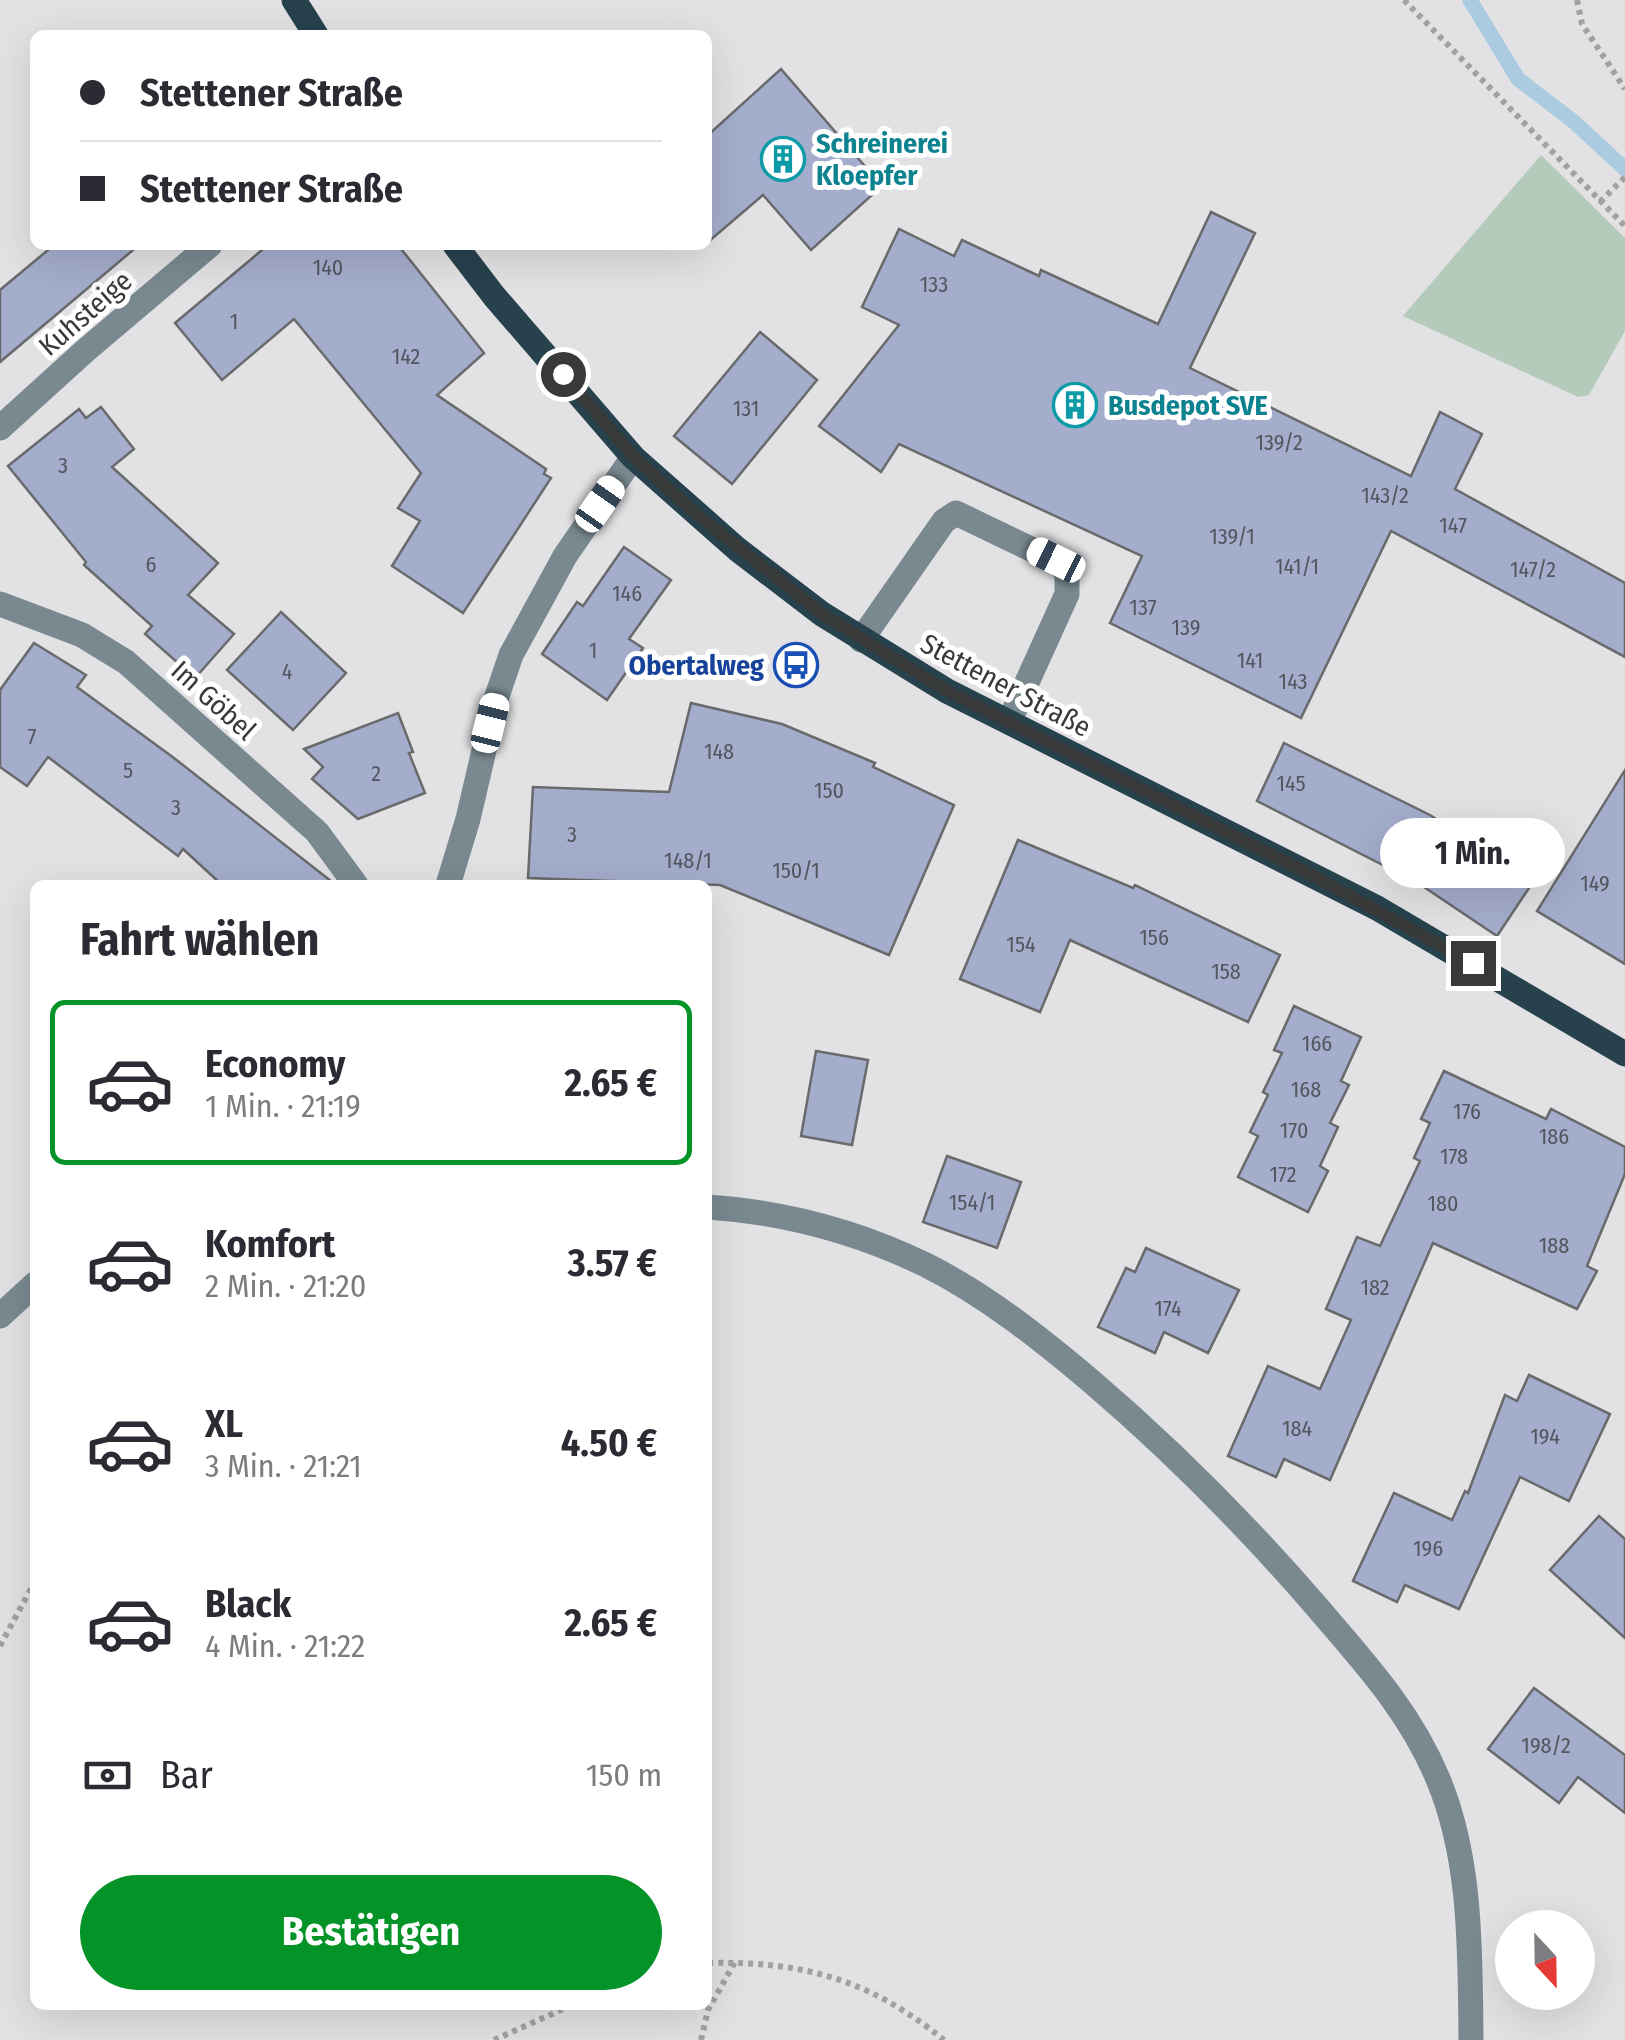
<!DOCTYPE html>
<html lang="de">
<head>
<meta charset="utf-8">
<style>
	:root { --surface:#fff; --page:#f2f2f3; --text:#2b2b33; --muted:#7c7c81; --line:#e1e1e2; --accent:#049327 }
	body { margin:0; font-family:"Fira Sans Condensed",sans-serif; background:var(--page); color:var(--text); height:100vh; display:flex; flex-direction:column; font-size:38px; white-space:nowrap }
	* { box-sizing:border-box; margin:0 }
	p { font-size:32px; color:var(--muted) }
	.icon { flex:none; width:55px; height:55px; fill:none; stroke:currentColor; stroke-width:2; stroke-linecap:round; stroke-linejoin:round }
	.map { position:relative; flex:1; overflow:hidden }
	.side { position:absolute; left:30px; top:880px; width:682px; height:1130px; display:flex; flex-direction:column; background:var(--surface); border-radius:15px; box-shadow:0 10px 40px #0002 }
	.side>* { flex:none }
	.hud { position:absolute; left:30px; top:30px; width:682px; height:220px; border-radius:15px; box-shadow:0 10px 40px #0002; display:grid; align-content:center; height:220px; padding:0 50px; background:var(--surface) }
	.needle { width:65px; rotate:158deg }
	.buttons { position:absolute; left:1495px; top:1910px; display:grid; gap:20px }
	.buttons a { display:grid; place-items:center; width:100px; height:100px; border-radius:50%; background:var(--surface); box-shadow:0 10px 40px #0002; font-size:50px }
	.end { position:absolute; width:45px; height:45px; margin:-22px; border:12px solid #383939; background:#fff; box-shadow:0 0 0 5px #fff }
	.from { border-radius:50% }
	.bubble { position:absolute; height:70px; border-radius:35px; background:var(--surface); box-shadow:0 10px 40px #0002; font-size:32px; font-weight:700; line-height:70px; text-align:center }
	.car { position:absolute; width:30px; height:60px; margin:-30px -15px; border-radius:12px; box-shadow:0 0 8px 2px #0007; background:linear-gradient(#fff 24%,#345 0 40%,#fff 0 76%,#345 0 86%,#fff 0) }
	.hud b { display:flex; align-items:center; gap:35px; height:95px; font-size:38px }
	.hud b+b { border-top:2px solid var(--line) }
	.hud i { width:25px; height:25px; background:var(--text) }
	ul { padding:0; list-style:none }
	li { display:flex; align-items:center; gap:30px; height:165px; margin:0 20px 15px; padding:0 30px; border:5px solid transparent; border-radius:15px }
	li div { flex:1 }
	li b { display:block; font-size:38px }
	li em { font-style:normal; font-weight:700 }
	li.active { border-color:var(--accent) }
	li>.icon { width:90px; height:90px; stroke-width:1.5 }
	h2 { padding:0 50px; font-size:45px; line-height:120px }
	.pay { display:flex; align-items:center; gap:25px; height:110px; padding:0 50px; font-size:38px }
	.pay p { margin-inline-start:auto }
	.primary-button { display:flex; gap:20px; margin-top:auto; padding:20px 50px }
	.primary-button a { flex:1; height:115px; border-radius:60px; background:var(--accent); color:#fff; font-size:40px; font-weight:700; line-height:115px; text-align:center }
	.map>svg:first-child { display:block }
	.green { fill:#b4cabb }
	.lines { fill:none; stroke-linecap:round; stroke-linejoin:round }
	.stream { stroke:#abcbe0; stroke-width:15 }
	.building { fill:#a4adcc; stroke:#696a6c; stroke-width:2.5 }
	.path { stroke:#a0a1a2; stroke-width:6; stroke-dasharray:5 5; stroke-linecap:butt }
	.minor { stroke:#7a8990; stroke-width:25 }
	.major { stroke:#27424d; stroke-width:25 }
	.route { stroke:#383939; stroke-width:12 }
	.labels { text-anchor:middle; stroke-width:10; stroke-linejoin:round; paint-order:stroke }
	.number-label { font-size:22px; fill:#53565e }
	.culture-label { font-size:28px; font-weight:bold; fill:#0d838f; stroke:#fff; text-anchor:start }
	.street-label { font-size:28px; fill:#383939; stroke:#fff }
	.transit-label { font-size:28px; font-weight:bold; fill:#164399; stroke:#fff; text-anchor:end }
</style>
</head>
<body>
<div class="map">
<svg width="1625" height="2040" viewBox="0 0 1625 2040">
	<rect width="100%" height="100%" fill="#e2e2e4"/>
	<polygon class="green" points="1541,155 1625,238 1625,331 1589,395 1578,397 1403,316"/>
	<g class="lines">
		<polyline class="stream" points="1470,0 1518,79 1573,121 1625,169"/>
	</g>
	<g class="building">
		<polygon points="781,69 882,186 811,250 763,195 708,242 708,135"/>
		<polygon points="1211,212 1255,233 1190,368 1411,476 1440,412 1482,434 1455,489 1625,583 1625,657 1391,531 1301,718 1110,623 1142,556 899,444 881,472 819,426 899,325 862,307 899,229 954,256 962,240 1039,276 1041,270 1158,324"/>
		<polygon points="54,245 139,245 0,362 0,290"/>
		<polygon points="268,245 398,245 484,353 437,395 546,469 544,474 551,478 463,613 392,566 420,521 398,508 421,473 294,319 222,380 175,323"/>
		<polygon points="760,332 817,380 732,484 674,436"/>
		<polygon points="101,407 134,449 112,467 218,563 188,595 234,634 195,678 145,634 152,626 84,565 86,562 8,466 79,409 86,418"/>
		<polygon points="624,547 671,580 629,639 643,648 607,700 542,654 577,602 583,606"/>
		<polygon points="281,612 346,673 293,730 227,670"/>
		<polygon points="34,643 86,675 77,687 174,758 336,885 222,885 183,849 178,856 48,757 27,786 0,767 0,690"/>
		<polygon points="691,703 782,724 875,763 873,767 954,805 889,955 720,885 528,878 533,787 669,792"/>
		<polygon points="398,713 413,752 409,753 425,793 358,819 312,779 323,767 304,749"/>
		<polygon points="1284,743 1430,815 1533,882 1497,936 1418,883 1257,801"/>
		<polygon points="1625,770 1625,964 1537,911"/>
		<polygon points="1018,840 1133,888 1135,885 1280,955 1248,1022 1070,940 1040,1012 960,979"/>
		<polygon points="1294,1006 1361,1037 1341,1081 1349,1085 1330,1123 1338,1127 1320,1166 1328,1171 1308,1212 1238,1177 1258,1136 1250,1132 1268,1095 1263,1092 1282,1053 1274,1050"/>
		<polygon points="816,1051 868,1060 852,1145 801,1136"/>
		<polygon points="1444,1071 1546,1119 1551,1109 1625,1147 1625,1174 1587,1266 1597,1271 1577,1309 1433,1243 1330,1480 1284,1459 1276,1477 1228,1456 1268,1366 1320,1389 1351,1320 1326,1309 1357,1237 1380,1246 1420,1161 1414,1158 1430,1123 1421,1119"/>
		<polygon points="947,1156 1021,1182 997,1248 923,1222"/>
		<polygon points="1146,1248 1239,1290 1208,1353 1164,1332 1155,1353 1098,1327 1126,1268 1135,1272"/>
		<polygon points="1529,1375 1610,1414 1569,1501 1520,1477 1459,1609 1405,1585 1397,1602 1353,1581 1394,1493 1452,1520 1465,1491 1468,1493 1505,1395 1517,1401"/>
		<polygon points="1599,1516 1625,1539 1625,1638 1550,1570"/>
		<polygon points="1534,1688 1625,1755 1625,1813 1578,1777 1559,1803 1488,1749"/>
	</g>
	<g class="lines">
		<g class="path">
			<polyline points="1404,0 1625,226"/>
			<polyline points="1577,0 1582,24 1625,89"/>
			<polyline points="1600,202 1625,177"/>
			<polyline points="0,1646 35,1581"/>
			<path d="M708 1963C803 1961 869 1979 944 2040"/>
			<polyline points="494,2040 572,2005"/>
			<polyline points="701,2040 708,2010 735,1962"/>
		</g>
		<g class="minor">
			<polyline points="0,428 86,350 210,245"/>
			<polyline points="0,604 82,635 126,662 317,832 356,885"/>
			<polyline points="861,640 944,521 956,513 1060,563 1067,574 1067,594 1009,722"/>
			<polyline points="448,885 468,819 496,699 511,655 565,556 633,457"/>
			<path d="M708 1207C783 1212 858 1232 926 1265 986 1295 1041 1339 1092 1382 1174 1452 1247 1526 1317 1607 1363 1661 1410 1711 1438 1779 1472 1860 1470 1954 1471 2040"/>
			<polyline points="0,1316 35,1284"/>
		</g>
		<g class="major">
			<polyline points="294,0 316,35"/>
			<polyline points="455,245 494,296 633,457 737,549 822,614 947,691 1377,908 1625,1054"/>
		</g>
	</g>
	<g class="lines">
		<polyline class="route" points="563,374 633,456 689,508 822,614 947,691 1310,874 1473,963"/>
	</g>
	<defs>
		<symbol id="building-ring" viewBox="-11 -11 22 22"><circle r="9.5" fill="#fff" stroke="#0f9aa8" stroke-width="1.5"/><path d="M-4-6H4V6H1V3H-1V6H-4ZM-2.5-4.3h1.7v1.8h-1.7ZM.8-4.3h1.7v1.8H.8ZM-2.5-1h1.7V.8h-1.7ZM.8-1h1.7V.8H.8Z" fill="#0f9aa8"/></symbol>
		<symbol id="bus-ring" viewBox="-11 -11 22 22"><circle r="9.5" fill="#fff" stroke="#1a4fb4" stroke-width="1.5"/><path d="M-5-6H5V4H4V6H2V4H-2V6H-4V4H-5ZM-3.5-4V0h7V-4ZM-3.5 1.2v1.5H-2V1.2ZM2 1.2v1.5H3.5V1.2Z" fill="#1a4fb4"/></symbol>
	</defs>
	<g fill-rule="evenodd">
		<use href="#building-ring" x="758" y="134" width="50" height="50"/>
		<use href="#building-ring" x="1050" y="380" width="50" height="50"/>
		<use href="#bus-ring" x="771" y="640" width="50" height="50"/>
	</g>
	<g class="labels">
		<g class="number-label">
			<text x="328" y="275">140</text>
			<text x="934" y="292">133</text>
			<text x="234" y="329">1</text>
			<text x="406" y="364">142</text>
			<text x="746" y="416">131</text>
			<text x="1279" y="450">139/2</text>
			<text x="63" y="473">3</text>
			<text x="1385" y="503">143/2</text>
			<text x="1453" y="533">147</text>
			<text x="1232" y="544">139/1</text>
			<text x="151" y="572">6</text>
			<text x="1297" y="574">141/1</text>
			<text x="1533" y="577">147/2</text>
			<text x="627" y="601">146</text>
			<text x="1143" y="615">137</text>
			<text x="1186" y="635">139</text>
			<text x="593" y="658">1</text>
			<text x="1250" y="668">141</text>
			<text x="287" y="679">4</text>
			<text x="1293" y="689">143</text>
			<text x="32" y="744">7</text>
			<text x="719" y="759">148</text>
			<text x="128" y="778">5</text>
			<text x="376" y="781">2</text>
			<text x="1291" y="791">145</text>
			<text x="829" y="798">150</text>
			<text x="176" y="815">3</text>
			<text x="572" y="842">3</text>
			<text x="688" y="868">148/1</text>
			<text x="796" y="878">150/1</text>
			<text x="1595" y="891">149</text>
			<text x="1154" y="945">156</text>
			<text x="1021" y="952">154</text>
			<text x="1226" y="979">158</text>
			<text x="1317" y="1051">166</text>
			<text x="1306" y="1097">168</text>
			<text x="1467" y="1119">176</text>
			<text x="1294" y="1138">170</text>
			<text x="1554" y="1144">186</text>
			<text x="1454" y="1164">178</text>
			<text x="1283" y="1182">172</text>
			<text x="972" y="1210">154/1</text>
			<text x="1443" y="1211">180</text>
			<text x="1554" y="1253">188</text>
			<text x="1375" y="1295">182</text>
			<text x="1168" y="1316">174</text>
			<text x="1297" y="1436">184</text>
			<text x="1545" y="1444">194</text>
			<text x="1428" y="1556">196</text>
			<text x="1546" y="1753">198/2</text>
		</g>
		<g class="culture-label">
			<text x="816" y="153">Schreinerei<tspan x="816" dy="32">Kloepfer</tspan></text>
			<text x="1108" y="415">Busdepot SVE</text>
		</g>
		<g class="street-label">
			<text transform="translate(85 313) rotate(-41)" y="10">Kuhsteige</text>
			<text transform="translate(1006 685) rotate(28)" y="10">Stettener Straße</text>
			<text transform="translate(214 700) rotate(42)" y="10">Im Göbel</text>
		</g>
		<g class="transit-label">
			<text x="764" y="675">Obertalweg</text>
		</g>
	</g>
</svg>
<div class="buttons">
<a><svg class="needle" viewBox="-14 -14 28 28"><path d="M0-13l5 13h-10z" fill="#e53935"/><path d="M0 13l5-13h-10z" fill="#7c7c81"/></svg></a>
</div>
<i class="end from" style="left:563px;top:374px"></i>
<i class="end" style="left:1473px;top:963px"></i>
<div class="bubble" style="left:1380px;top:818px;width:185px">1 Min.</div>
<i class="car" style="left:600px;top:504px;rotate:35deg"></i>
<i class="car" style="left:1056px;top:560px;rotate:296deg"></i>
<i class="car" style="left:490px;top:723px;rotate:14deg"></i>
<div class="hud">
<b><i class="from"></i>Stettener Straße</b>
<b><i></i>Stettener Straße</b>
</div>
<section class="side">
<h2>Fahrt wählen</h2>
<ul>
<li class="active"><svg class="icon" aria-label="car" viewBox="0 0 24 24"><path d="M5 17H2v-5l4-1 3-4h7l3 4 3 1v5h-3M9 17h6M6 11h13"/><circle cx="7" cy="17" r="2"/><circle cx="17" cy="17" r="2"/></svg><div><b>Economy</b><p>1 Min. · 21:19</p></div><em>2.65 €</em></li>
<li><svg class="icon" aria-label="car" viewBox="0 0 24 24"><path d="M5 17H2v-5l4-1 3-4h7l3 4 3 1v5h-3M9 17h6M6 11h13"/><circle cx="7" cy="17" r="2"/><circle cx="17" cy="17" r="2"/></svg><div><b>Komfort</b><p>2 Min. · 21:20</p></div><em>3.57 €</em></li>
<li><svg class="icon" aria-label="car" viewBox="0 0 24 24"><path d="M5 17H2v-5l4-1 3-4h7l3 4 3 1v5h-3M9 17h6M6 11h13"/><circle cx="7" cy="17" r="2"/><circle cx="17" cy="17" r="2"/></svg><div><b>XL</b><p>3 Min. · 21:21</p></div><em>4.50 €</em></li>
<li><svg class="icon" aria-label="car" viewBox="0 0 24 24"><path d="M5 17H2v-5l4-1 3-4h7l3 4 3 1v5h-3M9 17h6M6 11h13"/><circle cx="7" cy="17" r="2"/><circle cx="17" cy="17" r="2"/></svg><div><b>Black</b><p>4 Min. · 21:22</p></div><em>2.65 €</em></li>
</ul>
<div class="pay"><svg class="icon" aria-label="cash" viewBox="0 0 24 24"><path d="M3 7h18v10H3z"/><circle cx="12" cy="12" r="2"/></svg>Bar<p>150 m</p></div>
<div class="primary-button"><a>Bestätigen</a></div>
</section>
</div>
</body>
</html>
